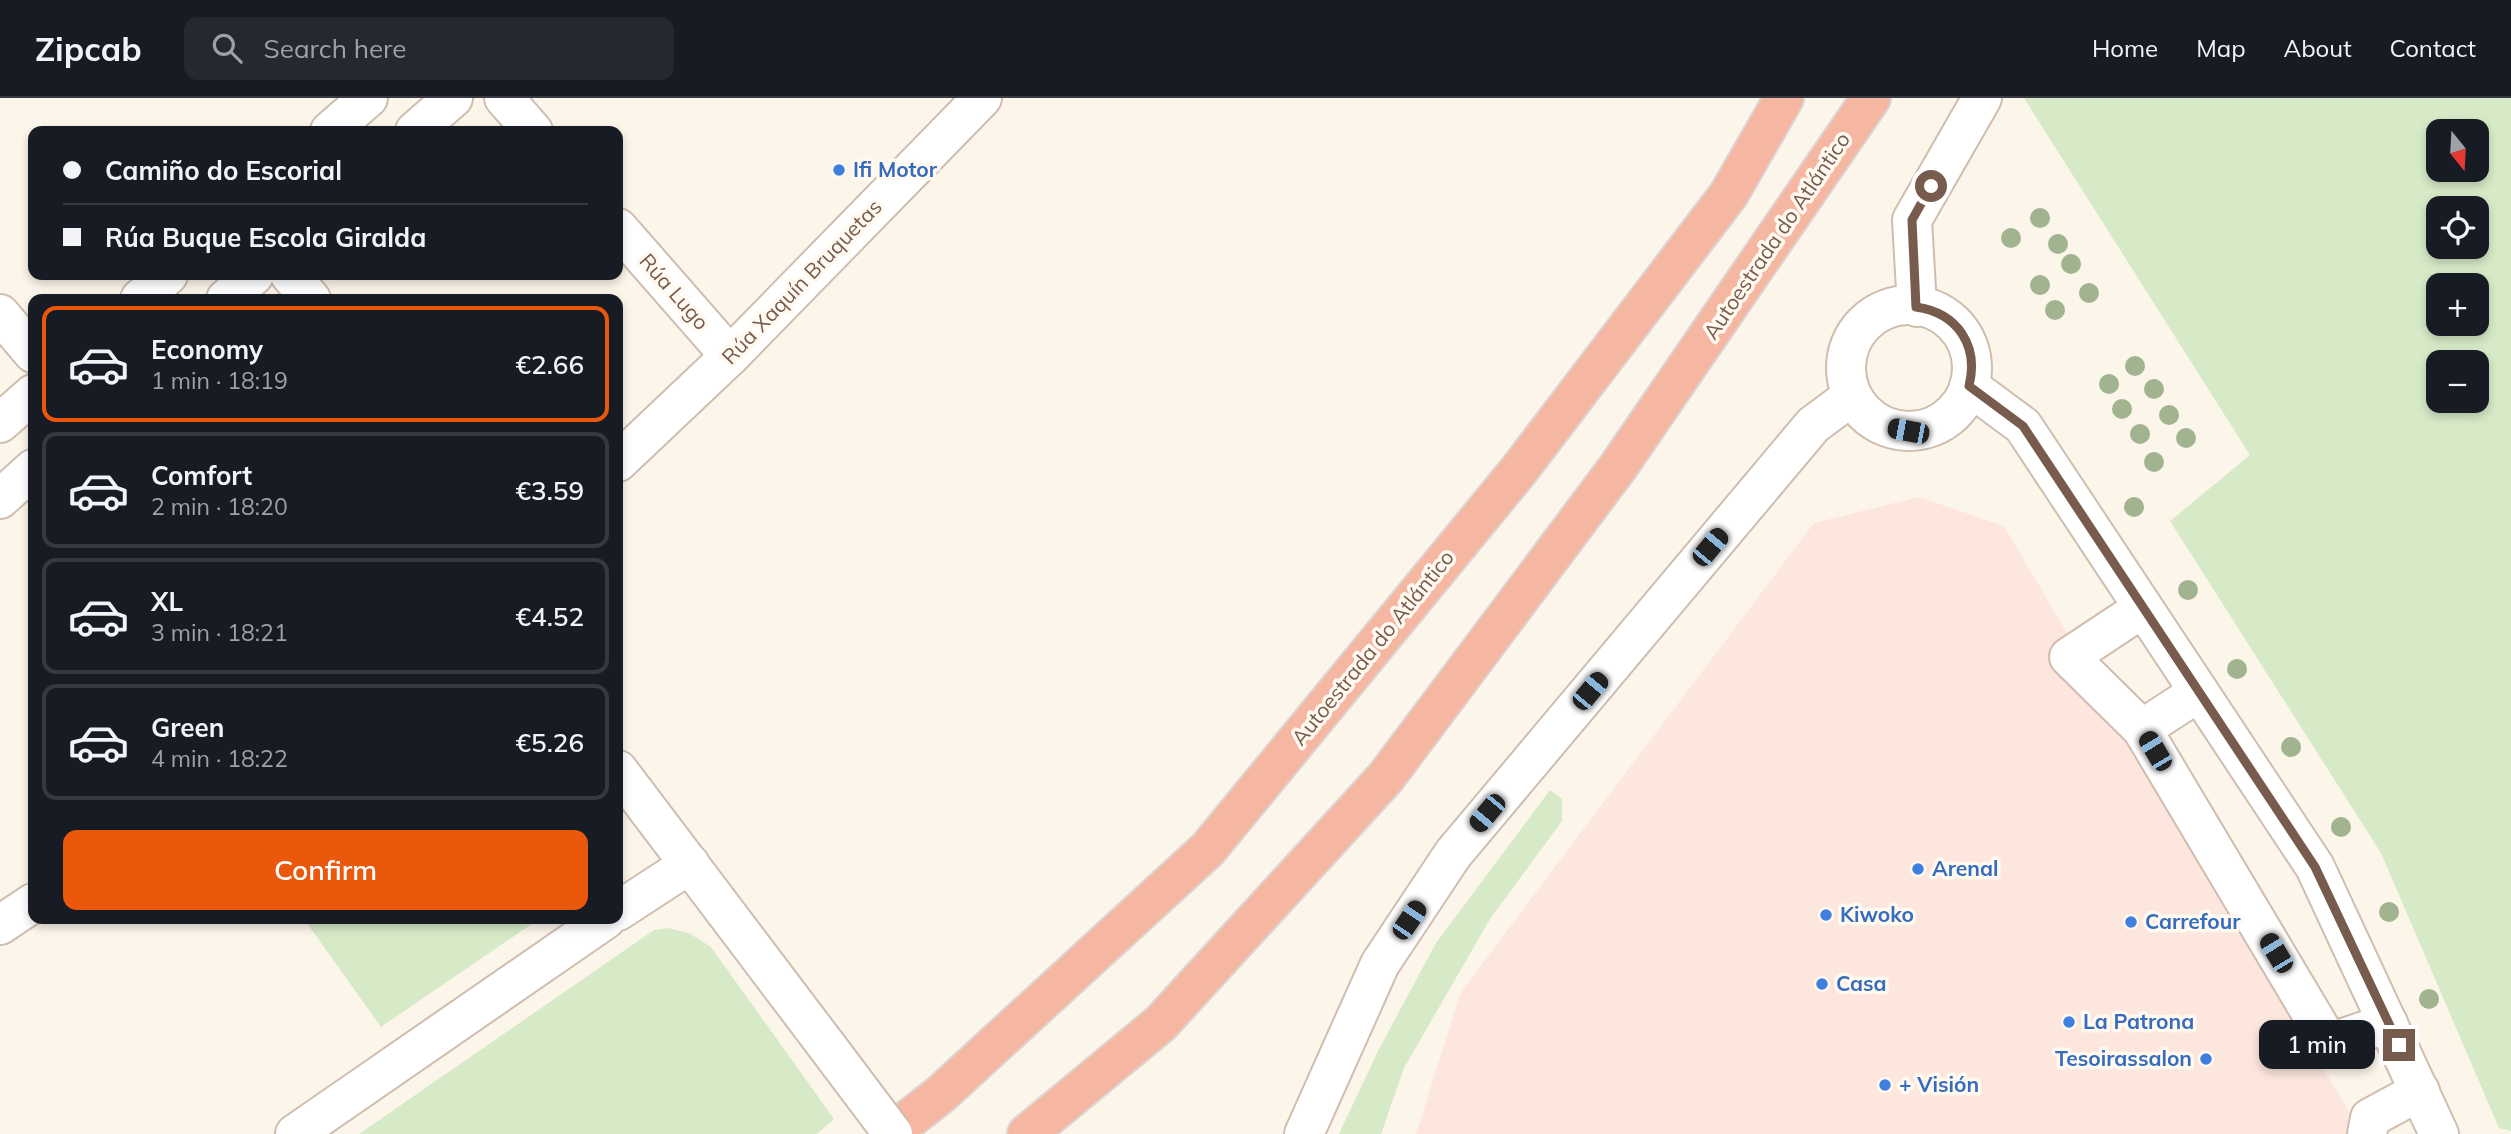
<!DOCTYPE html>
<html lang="en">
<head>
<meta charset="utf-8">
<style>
	:root { --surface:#171b24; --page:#242831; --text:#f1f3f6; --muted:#9ea1a6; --line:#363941; --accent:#ea580c }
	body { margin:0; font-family:Mulish,sans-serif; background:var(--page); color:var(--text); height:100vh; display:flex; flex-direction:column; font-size:26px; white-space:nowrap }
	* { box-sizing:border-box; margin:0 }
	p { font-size:23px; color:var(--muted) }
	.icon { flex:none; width:38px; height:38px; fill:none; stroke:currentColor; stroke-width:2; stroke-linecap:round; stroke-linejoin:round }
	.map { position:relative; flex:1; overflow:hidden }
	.panel { position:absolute; left:28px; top:196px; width:595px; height:630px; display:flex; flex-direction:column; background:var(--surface); border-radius:14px; box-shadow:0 4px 10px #0003 }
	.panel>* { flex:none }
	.banner { position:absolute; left:28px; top:28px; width:595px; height:154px; border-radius:14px; box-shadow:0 4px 10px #0003; display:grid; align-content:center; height:154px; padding:0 35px; background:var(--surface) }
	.needle { width:46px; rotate:162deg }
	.tools { position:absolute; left:2426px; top:21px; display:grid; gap:14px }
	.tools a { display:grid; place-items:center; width:63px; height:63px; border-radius:14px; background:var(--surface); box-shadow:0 4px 10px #0003; font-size:35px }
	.end { position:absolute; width:32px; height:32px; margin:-16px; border:9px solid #775b4d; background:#fff; box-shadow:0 0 0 4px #fff }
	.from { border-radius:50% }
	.bubble { position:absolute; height:49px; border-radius:14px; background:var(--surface); box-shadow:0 4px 10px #0003; font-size:23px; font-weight:600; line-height:49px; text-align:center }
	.car { position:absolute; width:21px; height:42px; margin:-21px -10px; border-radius:9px; box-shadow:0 0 5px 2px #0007; background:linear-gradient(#222 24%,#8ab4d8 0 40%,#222 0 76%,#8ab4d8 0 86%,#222 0) }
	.banner b { display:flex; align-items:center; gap:24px; height:66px; font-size:26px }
	.banner b+b { border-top:2px solid var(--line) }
	.banner i { width:18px; height:18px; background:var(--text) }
	ul { padding:12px 0 0; list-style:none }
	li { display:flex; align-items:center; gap:21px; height:116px; margin:0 14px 10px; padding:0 21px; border:4px solid var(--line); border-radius:14px }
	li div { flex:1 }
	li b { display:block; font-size:26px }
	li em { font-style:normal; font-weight:600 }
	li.active { border-color:var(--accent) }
	li>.icon { width:63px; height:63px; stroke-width:1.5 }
	.action { display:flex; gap:14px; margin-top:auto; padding:14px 35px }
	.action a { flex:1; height:80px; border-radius:14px; background:var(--accent); color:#fff; font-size:28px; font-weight:600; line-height:80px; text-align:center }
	header { display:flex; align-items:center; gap:42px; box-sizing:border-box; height:98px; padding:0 35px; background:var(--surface); border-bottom:2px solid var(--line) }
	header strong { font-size:33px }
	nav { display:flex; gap:38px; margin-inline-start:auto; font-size:24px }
	.search { width:490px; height:63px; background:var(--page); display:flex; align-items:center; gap:18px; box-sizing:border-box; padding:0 24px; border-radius:14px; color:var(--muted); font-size:26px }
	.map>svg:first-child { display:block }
	.commercial { fill:#fce6de }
	.green { fill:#d6eac7; fill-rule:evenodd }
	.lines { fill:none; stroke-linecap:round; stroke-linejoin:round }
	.minor-casing { stroke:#cfbdaf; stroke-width:42 }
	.highway-casing { stroke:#dcd4d1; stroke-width:42 }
	.minor { stroke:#fff; stroke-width:38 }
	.highway { stroke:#f5b6a2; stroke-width:38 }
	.minor-bridge-casing { stroke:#cfbdaf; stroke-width:42; stroke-linecap:butt }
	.minor-bridge { stroke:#fff; stroke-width:38 }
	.tree { fill:#a1b38f }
	.route { stroke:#775b4d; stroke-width:9 }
	.shop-dot { fill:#3f7fe0; stroke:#fff9f0; stroke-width:2.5 }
	.labels { text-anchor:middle; stroke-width:7; stroke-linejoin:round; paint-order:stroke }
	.shop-label { font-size:21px; font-weight:bold; fill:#366cbe; stroke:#fff9f0; text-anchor:start }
	.street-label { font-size:21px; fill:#775b4d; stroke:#fff9f0 }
</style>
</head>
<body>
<header>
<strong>Zipcab</strong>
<div class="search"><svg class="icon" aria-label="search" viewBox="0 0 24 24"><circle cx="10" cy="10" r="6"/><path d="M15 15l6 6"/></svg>Search here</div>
<nav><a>Home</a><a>Map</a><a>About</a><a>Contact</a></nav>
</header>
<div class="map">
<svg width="2511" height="1036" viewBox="0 0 2511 1036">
	<rect width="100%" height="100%" fill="#fcf5ea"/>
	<polygon class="commercial" points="1919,399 2004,428 2362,1036 1416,1036 1461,894 1814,425"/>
	<g class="green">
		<path d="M2024 0H2511V1033L2499 1030 2381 755 2170 423 2250 357ZM2438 33H2476V72H2438ZM2438 110H2476V149H2438ZM2438 187H2476V226H2438ZM2438 264H2476V303H2438Z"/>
		<polygon points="1550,692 1562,701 1562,723 1490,821 1404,970 1381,1036 1339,1036 1378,953 1436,845"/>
		<polygon points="304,821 539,821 381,929"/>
		<polygon points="668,830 689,835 711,849 834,1021 817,1036 359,1036 654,832"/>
	</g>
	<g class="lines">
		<defs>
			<g id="minor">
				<polyline points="504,0 533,33"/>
				<polyline points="330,33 368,0"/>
				<polyline points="415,33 453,0"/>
				<polyline points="618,130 730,258"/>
				<polyline points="290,177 311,201"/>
				<polyline points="140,201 168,177"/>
				<polyline points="226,201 254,177"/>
				<circle cx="1909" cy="270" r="63"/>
				<polyline points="1917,209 1912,122 1982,0"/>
				<polyline points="0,216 33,255"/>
				<polyline points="1969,288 2023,328 2315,769 2439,1036"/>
				<polyline points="0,325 33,296"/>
				<polyline points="618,364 730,258 982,0"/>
				<polyline points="0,401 33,371"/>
				<polyline points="2199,594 2142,631 2329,945 2388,925"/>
				<polyline points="2142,631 2069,559 2143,510"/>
				<polyline points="618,672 826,947"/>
				<polyline points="618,813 690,766"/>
				<polyline points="0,827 33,805"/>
				<polyline points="295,1036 606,821"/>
				<polyline points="1304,1036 1380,866 1453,756 1813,327 1852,298"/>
				<polyline points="2367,1036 2370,1020 2420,993"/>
			</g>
			<g id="highway">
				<polyline points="890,1036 941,996 1208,751 1519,372 1729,96 1784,0"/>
				<polyline points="1027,1036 1161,925 1386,679 1618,369 1871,0"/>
			</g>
		</defs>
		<use href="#minor" class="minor-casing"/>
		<use href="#highway" class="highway-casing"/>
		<use href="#minor" class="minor"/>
		<use href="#highway" class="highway"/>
		<defs>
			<polyline id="minor-bridge" points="826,947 893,1036"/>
		</defs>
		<use href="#minor-bridge" class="minor-bridge-casing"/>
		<use href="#minor-bridge" class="minor-bridge"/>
	</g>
	<g class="tree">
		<circle cx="2040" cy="120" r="10"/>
		<circle cx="2011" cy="140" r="10"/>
		<circle cx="2058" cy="146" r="10"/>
		<circle cx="2071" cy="166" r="10"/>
		<circle cx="2040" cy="187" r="10"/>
		<circle cx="2089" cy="195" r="10"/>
		<circle cx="2055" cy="212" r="10"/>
		<circle cx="2135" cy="268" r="10"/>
		<circle cx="2109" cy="286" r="10"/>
		<circle cx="2154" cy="291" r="10"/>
		<circle cx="2122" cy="311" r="10"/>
		<circle cx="2169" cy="317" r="10"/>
		<circle cx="2140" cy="336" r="10"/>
		<circle cx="2186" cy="340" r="10"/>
		<circle cx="2154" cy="364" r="10"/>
		<circle cx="2134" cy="409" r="10"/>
		<circle cx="2188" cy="492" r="10"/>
		<circle cx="2237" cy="571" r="10"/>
		<circle cx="2291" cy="649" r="10"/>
		<circle cx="2341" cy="729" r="10"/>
		<circle cx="2389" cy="814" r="10"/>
		<circle cx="2429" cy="901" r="10"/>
	</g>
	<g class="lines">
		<path class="route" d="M1931 88 1912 122 1916 209C1958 215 1979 248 1969 288L2023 328 2315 769 2399 947"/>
	</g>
	<g class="shop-dot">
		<circle cx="839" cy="72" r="7"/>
		<circle cx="1918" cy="771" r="7"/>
		<circle cx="1826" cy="817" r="7"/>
		<circle cx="2131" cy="824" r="7"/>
		<circle cx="1822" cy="886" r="7"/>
		<circle cx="2069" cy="924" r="7"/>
		<circle cx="2206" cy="961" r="7"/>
		<circle cx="1885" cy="987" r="7"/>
	</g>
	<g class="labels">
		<g class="shop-label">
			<text x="853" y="79">Ifi Motor</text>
			<text x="1932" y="778">Arenal</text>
			<text x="1840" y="824">Kiwoko</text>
			<text x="2145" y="831">Carrefour</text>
			<text x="1836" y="893">Casa</text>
			<text x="2083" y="931">La Patrona</text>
			<text x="2192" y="968" text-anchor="end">Tesoirassalon</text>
			<text x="1899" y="994">+ Visión</text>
		</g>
		<g class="street-label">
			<text transform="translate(1777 138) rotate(-56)" y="7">Autoestrada do Atlántico</text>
			<text transform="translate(802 184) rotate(-46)" y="7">Rúa Xaquín Bruquetas</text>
			<text transform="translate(674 194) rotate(49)" y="7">Rúa Lugo</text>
			<text transform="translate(1373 550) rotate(-51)" y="7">Autoestrada do Atlántico</text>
		</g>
	</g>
</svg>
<div class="tools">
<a><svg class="needle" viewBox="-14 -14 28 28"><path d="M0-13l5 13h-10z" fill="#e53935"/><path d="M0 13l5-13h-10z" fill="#9ea1a6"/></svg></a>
<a><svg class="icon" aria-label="locate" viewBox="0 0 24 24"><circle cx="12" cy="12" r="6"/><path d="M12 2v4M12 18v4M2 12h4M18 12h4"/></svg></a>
<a>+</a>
<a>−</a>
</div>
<i class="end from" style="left:1931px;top:88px"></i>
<i class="end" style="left:2399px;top:947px"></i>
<div class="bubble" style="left:2259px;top:922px;width:116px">1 min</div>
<i class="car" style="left:1908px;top:333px;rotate:281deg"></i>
<i class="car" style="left:1710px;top:449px;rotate:40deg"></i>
<i class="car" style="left:1590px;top:593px;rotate:40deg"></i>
<i class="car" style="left:2155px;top:653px;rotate:329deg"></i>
<i class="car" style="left:1487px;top:715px;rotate:220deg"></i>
<i class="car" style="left:1409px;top:822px;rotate:34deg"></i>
<i class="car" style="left:2276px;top:855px;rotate:329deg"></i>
<div class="banner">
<b><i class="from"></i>Camiño do Escorial</b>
<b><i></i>Rúa Buque Escola Giralda</b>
</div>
<section class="panel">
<ul>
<li class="active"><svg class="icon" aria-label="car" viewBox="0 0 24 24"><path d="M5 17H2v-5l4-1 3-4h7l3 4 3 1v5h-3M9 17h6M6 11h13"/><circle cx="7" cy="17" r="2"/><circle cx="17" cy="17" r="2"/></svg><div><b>Economy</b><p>1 min · 18:19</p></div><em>€2.66</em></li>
<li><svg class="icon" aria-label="car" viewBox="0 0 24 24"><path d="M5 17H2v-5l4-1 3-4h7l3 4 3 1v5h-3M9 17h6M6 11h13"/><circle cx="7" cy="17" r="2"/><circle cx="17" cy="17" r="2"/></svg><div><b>Comfort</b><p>2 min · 18:20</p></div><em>€3.59</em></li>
<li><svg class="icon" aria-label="car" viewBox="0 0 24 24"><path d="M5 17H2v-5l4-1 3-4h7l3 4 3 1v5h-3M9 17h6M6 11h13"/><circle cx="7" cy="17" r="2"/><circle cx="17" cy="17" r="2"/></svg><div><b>XL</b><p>3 min · 18:21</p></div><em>€4.52</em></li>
<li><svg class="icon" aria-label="car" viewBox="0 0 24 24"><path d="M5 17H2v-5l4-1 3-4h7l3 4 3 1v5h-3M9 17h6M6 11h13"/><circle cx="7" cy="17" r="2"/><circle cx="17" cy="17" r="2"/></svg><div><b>Green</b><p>4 min · 18:22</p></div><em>€5.26</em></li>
</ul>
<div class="action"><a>Confirm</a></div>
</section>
</div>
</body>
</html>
